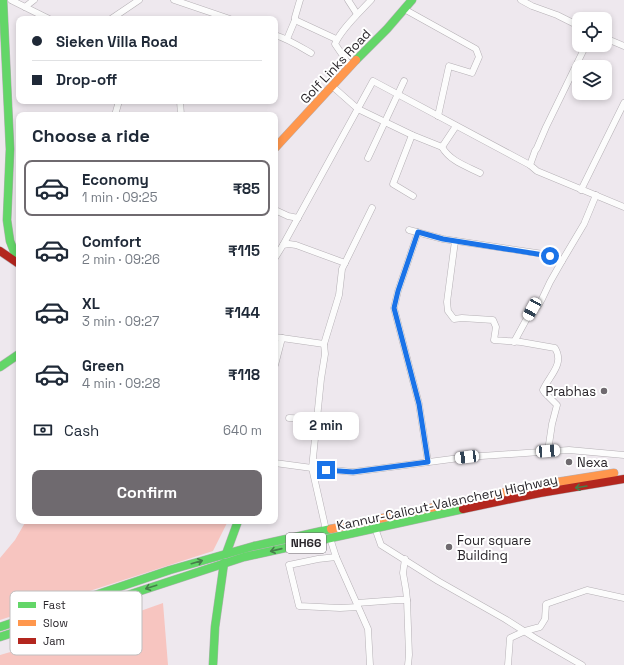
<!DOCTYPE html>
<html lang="en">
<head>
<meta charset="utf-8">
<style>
	:root { --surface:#fff; --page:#f2f2f3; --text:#1f2937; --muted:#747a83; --line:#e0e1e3; --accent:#6f6a6f }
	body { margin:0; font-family:"Space Grotesk",sans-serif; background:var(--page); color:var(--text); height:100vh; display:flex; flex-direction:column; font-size:15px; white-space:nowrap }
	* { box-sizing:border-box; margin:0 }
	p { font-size:13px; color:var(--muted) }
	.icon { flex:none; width:22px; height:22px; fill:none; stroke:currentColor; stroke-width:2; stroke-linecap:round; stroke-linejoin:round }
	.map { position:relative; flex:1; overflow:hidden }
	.details { position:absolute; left:16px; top:112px; width:262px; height:412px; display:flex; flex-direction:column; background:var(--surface); border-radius:8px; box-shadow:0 2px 6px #0003 }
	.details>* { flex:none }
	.top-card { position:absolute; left:16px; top:16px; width:262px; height:88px; border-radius:8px; box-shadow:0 2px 6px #0003; display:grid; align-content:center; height:88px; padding:0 16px; background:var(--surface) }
	.fabs { position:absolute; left:572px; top:12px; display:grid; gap:8px }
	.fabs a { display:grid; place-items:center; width:40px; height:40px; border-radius:8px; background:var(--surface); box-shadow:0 2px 6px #0003; font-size:20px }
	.end { position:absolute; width:18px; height:18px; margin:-9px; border:5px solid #1a73e8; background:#fff; box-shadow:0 0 0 2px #fff }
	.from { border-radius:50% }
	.bubble { position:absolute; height:28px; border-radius:8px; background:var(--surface); box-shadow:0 2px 6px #0003; font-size:13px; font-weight:800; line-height:28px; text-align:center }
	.car { position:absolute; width:12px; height:24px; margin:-12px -6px; border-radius:5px; box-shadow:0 0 3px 1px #0007; background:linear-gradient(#fff 24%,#345 0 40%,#fff 0 76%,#345 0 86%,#fff 0) }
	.top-card b { display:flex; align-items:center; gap:14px; height:38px; font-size:15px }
	.top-card b+b { border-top:1px solid var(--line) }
	.top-card i { width:10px; height:10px; background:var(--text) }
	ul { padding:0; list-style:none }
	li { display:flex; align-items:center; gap:12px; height:56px; margin:0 8px 6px; padding:0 8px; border:2px solid transparent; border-radius:8px }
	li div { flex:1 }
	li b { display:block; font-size:15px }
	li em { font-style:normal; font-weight:800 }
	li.on { border-color:var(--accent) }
	li>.icon { width:36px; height:36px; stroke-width:1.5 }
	h2 { padding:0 16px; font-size:18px; line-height:48px }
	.pay { display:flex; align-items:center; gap:10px; height:44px; padding:0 16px; font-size:15px }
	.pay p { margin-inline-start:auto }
	.action { display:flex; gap:8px; margin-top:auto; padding:8px 16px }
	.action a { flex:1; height:46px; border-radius:8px; background:var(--accent); color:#fff; font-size:16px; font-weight:800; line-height:46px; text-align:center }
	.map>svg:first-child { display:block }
	.green { fill:#f7c5c0 }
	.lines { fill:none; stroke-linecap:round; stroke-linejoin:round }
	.street-casing { stroke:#b5b0b5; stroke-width:7 }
	.fast-casing { stroke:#b5b0b5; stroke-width:9 }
	.slow-casing { stroke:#b5b0b5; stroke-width:9 }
	.jam-casing { stroke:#b5b0b5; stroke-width:9 }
	.street { stroke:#fcfcfc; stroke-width:6 }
	.fast { stroke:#63d668; stroke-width:8 }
	.slow { stroke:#ff974d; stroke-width:8 }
	.jam { stroke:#b3261e; stroke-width:8 }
	.oneway { stroke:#467e4a }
	.route { stroke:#1a73e8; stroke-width:5 }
	.poi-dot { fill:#6f6a6f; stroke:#fff; stroke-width:1.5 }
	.labels { text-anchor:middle; stroke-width:4; stroke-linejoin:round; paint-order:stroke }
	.shield { fill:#fff; stroke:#6a676b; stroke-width:1 }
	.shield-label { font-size:12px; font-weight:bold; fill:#2a262b }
	.street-label { font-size:13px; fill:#2a262b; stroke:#fff }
	.poi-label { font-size:13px; fill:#2a262b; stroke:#fff; text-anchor:start }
	.key { fill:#fff; stroke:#bfbebf; stroke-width:1 }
	.key-label { font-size:11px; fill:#2a262b }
</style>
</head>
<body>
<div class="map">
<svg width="624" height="665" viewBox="0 0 624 665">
	<rect width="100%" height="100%" fill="#eee8ee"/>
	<g class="green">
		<polygon points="26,521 228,521 213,551 0,620 0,558 15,540"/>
		<polygon points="163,603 168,665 0,665 0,655 87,630"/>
	</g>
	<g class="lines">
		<defs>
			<g id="street">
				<polyline points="11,0 49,19"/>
				<polyline points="174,0 230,19"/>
				<polyline points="348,0 357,14"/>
				<polyline points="521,0 532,6 557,15 579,26"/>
				<polyline points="25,7 34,0"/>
				<polyline points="404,9 476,49 479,57 472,73 449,66 438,116"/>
				<polyline points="111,19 139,0"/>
				<polyline points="295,20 336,39"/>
				<path d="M275 35C288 39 299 46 311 53"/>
				<polyline points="605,38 624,46"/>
				<polyline points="287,39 295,20 295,17 300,0"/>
				<polyline points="586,45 546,127 537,148 535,151 530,165 537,171 624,207"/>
				<path d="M350 66 335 44C341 29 360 12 371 0"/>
				<polyline points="332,86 358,109 412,135 442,147 456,126"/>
				<polyline points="180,101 181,115"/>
				<polyline points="115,115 119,101"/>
				<polyline points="412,135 393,184 413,196"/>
				<path d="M442 147C450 161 466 166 480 173"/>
				<polyline points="368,158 404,81"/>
				<polyline points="581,190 624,103"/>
				<polyline points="275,210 288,216 298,218"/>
				<polyline points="409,230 443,239 550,255 562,261 550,282 542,299 538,306 532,309 514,342"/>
				<polyline points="418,232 398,291 394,308 419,404 428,462"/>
				<path d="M455 241 447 302 448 311 454 319 462 318 493 320 496 327 494 340 521 342 555 348C565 364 549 376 543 390L545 393 557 405 552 424 548 451"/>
				<polyline points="283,245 373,81 530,165"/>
				<polyline points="275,258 283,245 289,244 296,245 345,263"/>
				<polyline points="562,261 584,224 596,195"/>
				<polyline points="275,337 324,344"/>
				<polyline points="275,365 282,338"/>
				<polyline points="289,418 317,419"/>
				<polyline points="275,463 312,468 353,472 467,457 569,450 624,455"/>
				<polyline points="375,528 381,545 438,581 505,619 535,638 582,665"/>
				<polyline points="326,530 312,468 321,379 325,354 324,344 339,295 342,269 372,208"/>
				<polyline points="330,538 336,557 368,629 370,665"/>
				<polyline points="336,557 318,559 289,565 299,606 340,608 358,607"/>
				<polyline points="405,559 403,573 406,590 407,600"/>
				<polyline points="357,603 398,600 407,600 409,655 408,665"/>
				<polyline points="508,665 510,638 525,631 540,627 545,619 546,604 587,590 624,598"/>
			</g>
			<g id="fast">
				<polyline points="3,0 10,149 7,220 10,241 15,254 19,260"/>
				<polyline points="356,60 387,29 412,0"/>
				<polyline points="0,367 19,354"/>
				<polyline points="226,554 238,521"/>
				<polyline points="0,627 170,570 254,546 331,529"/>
				<polyline points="0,637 244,557 463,509"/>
				<polyline points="213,665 215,627 224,563"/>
			</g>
			<g id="slow">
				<polyline points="275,148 356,60"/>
				<polyline points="331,529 539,485 614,473"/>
			</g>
			<g id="jam">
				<polyline points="0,251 19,264"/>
				<polyline points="463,509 540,493 624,479"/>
			</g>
		</defs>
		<use href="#street" class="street-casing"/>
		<use href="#fast" class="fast-casing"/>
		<use href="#slow" class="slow-casing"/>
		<use href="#jam" class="jam-casing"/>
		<use href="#street" class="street"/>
		<use href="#fast" class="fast"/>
		<use href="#slow" class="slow"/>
		<use href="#jam" class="jam"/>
	</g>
	<defs><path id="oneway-shaft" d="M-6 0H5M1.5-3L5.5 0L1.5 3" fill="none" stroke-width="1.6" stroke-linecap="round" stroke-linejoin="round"/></defs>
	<g class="oneway">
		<use href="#oneway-shaft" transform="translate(581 487) rotate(171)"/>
		<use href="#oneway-shaft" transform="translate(276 550) rotate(167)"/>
		<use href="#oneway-shaft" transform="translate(197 562) rotate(-16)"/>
		<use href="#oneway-shaft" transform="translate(151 587) rotate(162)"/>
	</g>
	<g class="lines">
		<polyline class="route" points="326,470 353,472 428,462 419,404 394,308 398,291 418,232 443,239 550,256"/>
	</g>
	<g class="poi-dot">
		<circle cx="604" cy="391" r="4"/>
		<circle cx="569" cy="462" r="4"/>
		<circle cx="449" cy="547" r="4"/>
	</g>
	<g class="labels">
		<rect class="shield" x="286" y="533" width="40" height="20" rx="3"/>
		<g class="shield-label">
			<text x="306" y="547">NH66</text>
		</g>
		<g class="street-label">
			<text transform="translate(335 66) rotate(-47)" y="5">Golf Links Road</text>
			<text transform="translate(447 502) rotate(-12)" y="5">Kannur-Calicut-Valanchery Highway</text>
		</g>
		<g class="poi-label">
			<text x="596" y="396" text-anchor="end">Prabhas</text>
			<text x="577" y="467">Nexa</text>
			<text x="457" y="545">Four square<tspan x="457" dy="15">Building</tspan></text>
		</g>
	</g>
	<rect x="10" y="591" width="132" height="64" rx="6" class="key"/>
	<rect x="18" y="602" width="18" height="6" fill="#63d668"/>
	<rect x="18" y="620" width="18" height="6" fill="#ff974d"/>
	<rect x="18" y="638" width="18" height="6" fill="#b3261e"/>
	<g class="key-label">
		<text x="43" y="609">Fast</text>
		<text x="43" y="627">Slow</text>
		<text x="43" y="645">Jam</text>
	</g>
</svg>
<div class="fabs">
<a><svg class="icon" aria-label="locate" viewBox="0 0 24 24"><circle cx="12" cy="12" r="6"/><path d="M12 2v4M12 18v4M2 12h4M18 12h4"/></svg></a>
<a><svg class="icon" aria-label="layers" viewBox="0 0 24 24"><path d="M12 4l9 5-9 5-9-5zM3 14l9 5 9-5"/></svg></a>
</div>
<i class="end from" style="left:550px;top:256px"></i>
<i class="end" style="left:326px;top:470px"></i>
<div class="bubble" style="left:293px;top:412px;width:66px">2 min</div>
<i class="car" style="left:532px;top:309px;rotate:209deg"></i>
<i class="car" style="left:548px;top:451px;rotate:86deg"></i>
<i class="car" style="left:467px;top:457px;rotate:263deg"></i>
<div class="top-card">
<b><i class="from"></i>Sieken Villa Road</b>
<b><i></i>Drop-off</b>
</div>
<section class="details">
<h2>Choose a ride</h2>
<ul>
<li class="on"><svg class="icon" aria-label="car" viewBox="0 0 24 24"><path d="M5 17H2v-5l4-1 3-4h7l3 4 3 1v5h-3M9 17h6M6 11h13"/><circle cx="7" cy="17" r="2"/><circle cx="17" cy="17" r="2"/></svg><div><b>Economy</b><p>1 min · 09:25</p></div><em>₹85</em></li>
<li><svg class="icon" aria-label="car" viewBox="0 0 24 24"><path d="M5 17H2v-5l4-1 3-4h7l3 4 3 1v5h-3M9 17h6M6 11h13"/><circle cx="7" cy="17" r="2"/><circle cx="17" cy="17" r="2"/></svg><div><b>Comfort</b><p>2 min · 09:26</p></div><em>₹115</em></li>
<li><svg class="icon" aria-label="car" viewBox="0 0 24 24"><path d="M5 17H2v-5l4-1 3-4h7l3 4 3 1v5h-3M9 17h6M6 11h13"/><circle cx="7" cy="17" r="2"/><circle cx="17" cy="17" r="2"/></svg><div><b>XL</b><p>3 min · 09:27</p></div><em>₹144</em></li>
<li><svg class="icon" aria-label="car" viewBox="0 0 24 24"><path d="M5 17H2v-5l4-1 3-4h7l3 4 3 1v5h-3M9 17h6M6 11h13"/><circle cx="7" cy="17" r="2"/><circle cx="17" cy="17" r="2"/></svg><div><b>Green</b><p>4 min · 09:28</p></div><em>₹118</em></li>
</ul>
<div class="pay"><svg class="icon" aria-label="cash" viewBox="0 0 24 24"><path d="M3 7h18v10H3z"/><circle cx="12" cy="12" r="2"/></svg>Cash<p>640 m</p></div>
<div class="action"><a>Confirm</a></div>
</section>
</div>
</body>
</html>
